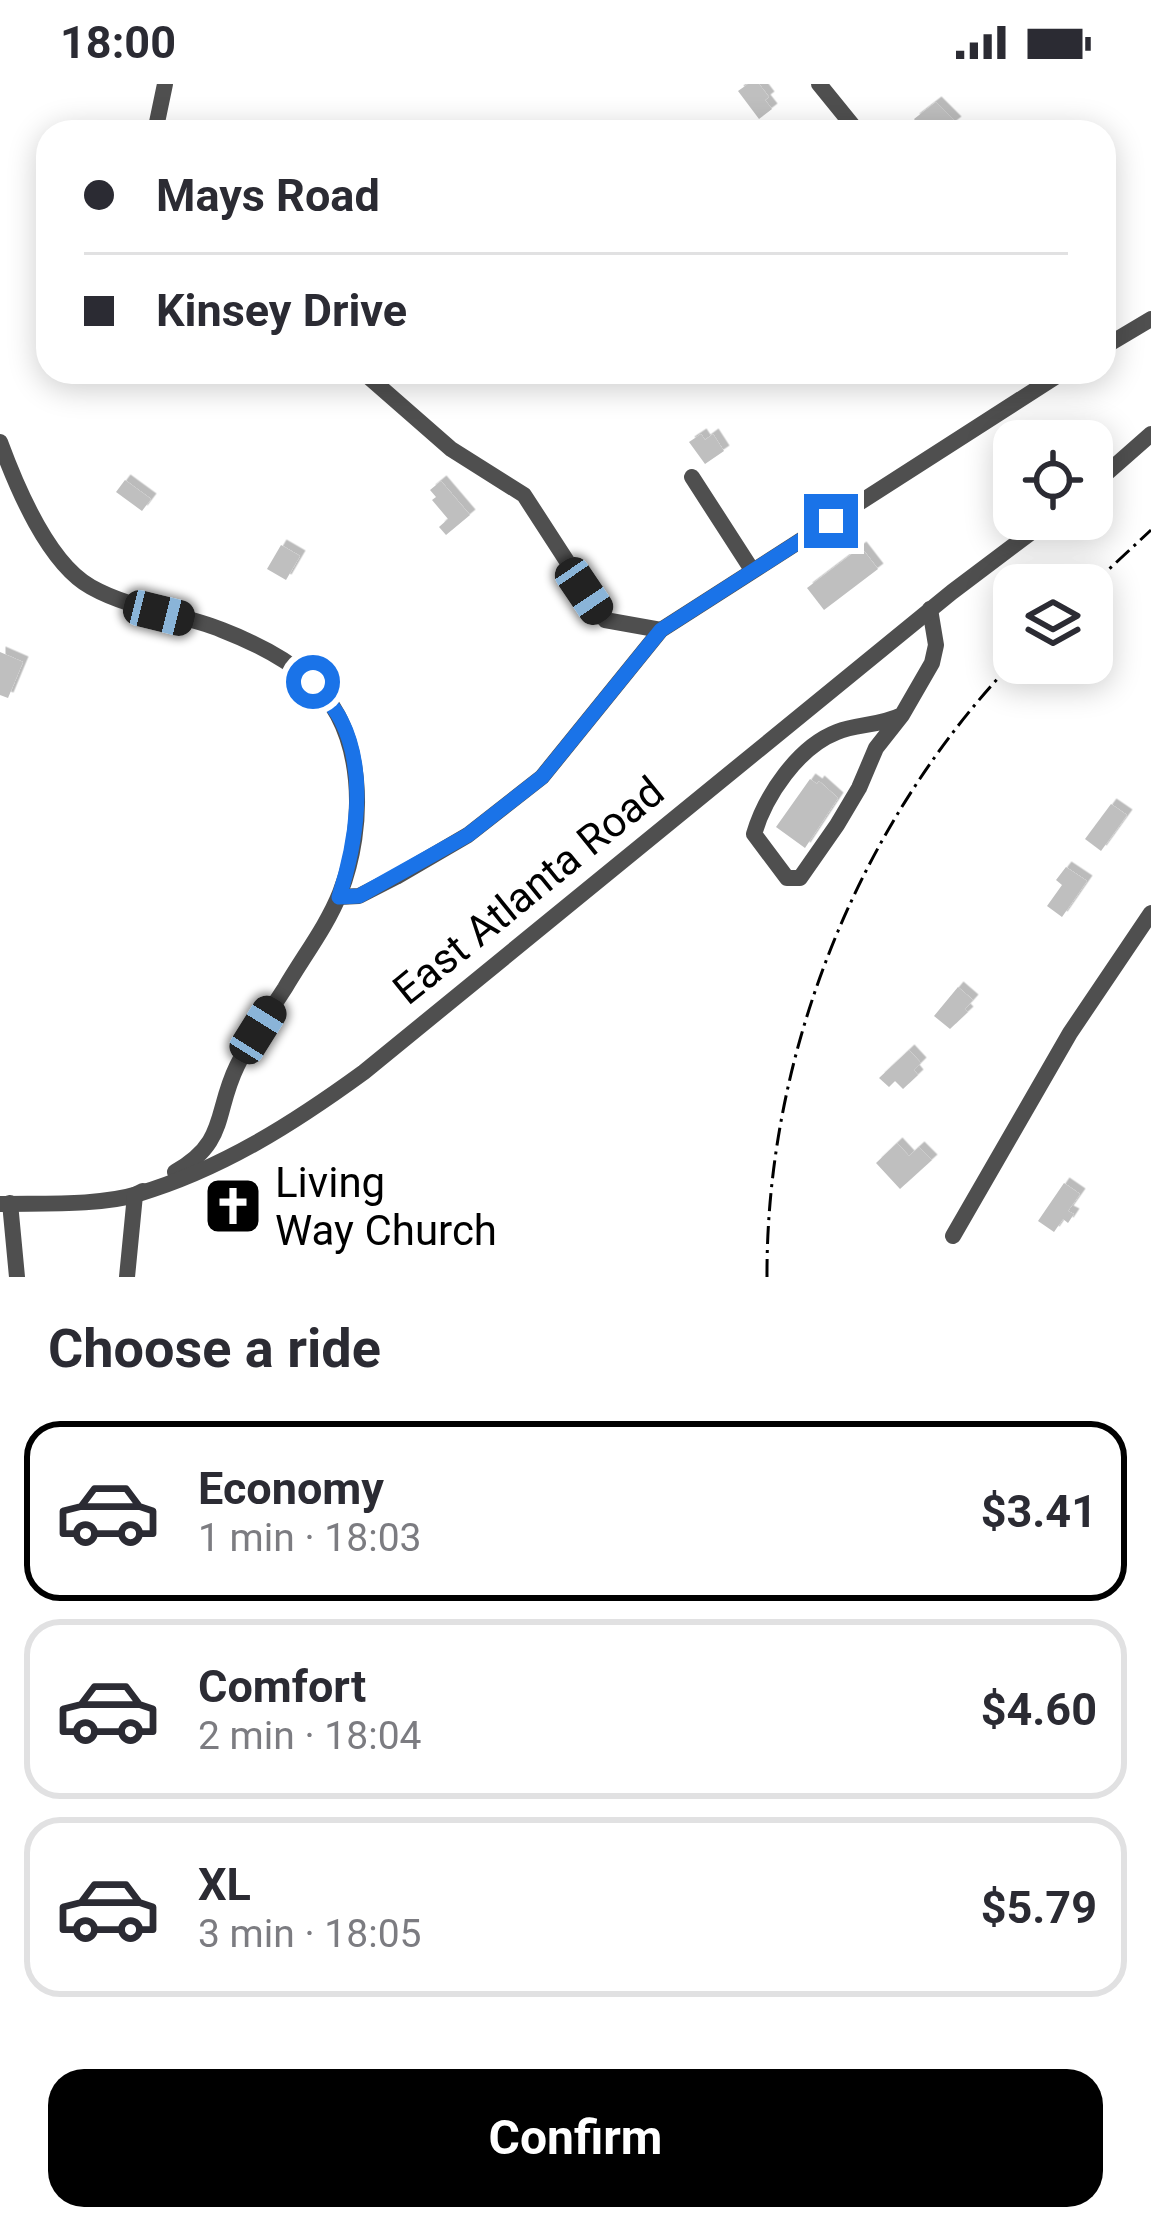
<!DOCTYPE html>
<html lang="en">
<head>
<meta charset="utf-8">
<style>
	:root { --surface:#fff; --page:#f7f7f7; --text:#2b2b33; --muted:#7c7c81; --line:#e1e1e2; --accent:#000 }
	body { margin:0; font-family:Roboto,sans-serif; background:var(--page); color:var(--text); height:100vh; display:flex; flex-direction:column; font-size:45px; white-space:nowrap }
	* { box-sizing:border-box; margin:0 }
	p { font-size:39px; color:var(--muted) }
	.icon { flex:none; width:66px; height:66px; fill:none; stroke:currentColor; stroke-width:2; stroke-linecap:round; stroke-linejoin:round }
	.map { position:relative; height:1193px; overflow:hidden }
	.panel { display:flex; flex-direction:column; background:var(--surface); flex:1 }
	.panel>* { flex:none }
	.banner { position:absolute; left:36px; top:36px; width:1080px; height:264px; border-radius:36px; box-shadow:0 6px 30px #0003; display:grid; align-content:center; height:264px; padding:0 48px; background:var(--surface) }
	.fabs { position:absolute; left:993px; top:336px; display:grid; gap:24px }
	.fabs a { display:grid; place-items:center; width:120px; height:120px; border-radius:24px; background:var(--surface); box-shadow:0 6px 30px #0003; font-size:60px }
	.end { position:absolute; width:54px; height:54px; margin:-27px; border:15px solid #1a73e8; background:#fff; box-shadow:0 0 0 6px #fff }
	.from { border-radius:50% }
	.car { position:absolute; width:36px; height:72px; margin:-36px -18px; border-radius:15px; box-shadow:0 0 9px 3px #0007; background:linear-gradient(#222 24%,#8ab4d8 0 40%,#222 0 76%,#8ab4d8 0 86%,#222 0) }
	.banner b { display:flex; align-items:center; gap:42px; height:114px; font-size:45px }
	.banner b+b { border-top:3px solid var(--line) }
	.banner i { width:30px; height:30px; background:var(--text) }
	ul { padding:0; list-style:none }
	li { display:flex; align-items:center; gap:36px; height:180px; margin:0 24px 18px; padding:0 24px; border:6px solid var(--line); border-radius:36px }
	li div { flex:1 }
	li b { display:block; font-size:45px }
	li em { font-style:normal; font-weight:700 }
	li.current { border-color:var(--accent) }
	li>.icon { width:108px; height:108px; stroke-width:1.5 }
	h2 { padding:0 48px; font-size:54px; line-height:144px }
	.primary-button { display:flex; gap:24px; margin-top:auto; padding:24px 48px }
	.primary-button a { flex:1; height:138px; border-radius:36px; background:var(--accent); color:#fff; font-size:48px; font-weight:700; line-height:138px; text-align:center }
	.status { display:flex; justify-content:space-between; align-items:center; height:84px; padding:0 60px; background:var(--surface); direction:ltr }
	.status svg { height:33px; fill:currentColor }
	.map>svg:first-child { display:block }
	.building { fill:#bfbfbf; filter:url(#shadow) }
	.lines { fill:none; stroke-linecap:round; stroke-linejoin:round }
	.minor { stroke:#4f4f4f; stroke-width:16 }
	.rail { stroke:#000; stroke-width:3; stroke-dasharray:18 6 3 6; stroke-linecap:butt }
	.route { stroke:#1a73e8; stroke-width:15 }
	.labels { text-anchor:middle; stroke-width:10; stroke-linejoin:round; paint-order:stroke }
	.street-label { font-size:42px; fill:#000; stroke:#fff }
	.poi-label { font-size:42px; fill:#000; stroke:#fff; text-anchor:start }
</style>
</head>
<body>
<div class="status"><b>18:00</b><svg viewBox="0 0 49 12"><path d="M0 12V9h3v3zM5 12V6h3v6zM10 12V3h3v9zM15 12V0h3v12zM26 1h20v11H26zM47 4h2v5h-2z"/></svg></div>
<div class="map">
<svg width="1151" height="1193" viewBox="0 0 1151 1193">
	<defs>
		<filter id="shadow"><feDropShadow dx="5.5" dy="-5.5" stdDeviation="0" flood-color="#0004"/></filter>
	</defs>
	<rect width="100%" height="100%" fill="#fff"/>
	<g class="building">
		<polygon points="748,0 759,0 769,13 765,16 772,25 759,35 738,7"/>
		<polygon points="936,18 956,38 943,48 930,48 926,43 922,46 914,35"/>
		<polygon points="701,350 705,356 713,350 724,367 705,380 689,358"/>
		<polygon points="125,396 151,415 142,427 116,408"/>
		<polygon points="441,397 470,431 446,451 439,443 448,435 432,416 436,413 430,406"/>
		<polygon points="281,461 300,472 286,496 267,485"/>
		<polygon points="861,463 878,485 824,526 807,504"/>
		<polygon points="0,568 23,578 8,614 0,611"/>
		<polygon points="810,695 817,700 819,697 838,714 805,764 776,743"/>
		<polygon points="1111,720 1127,731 1101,767 1085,755"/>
		<polygon points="1066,783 1087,797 1062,833 1047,822 1062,801 1056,796"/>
		<polygon points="958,903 973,916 965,925 968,928 950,945 934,932"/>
		<polygon points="909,966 921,979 914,986 918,991 903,1005 895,997 889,1003 879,994"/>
		<polygon points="897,1059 909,1072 919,1063 932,1076 900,1105 876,1079"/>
		<polygon points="1064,1099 1080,1110 1068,1127 1074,1130 1068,1139 1063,1135 1054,1148 1038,1137"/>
	</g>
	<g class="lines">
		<g class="minor">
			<polyline points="819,0 858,48"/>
			<polyline points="155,48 165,0"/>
			<polyline points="1104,263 1151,235"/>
			<polyline points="363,288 451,365 524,411 605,536 661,546"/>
			<path d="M0 358C17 404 48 479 91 503 132 526 180 529 222 546 253 558 284 573 309 595 367 645 366 743 340 809 327 842 303 873 285 904 269 929 250 955 237 982 214 1029 228 1058 175 1088"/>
			<polyline points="692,393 752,486"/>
			<polyline points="1092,402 1151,350"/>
			<path d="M902 631C879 642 857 640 837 648 798 663 765 712 754 750L787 794H800L837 741 859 704 876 664 902 631 932 579 936 561 930 525"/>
			<polyline points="339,813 359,812 396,793 468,751 542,693 661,546 1063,288"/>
			<polyline points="10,1119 17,1193"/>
			<path d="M0 1120C41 1119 99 1122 138 1110 222 1085 294 1039 364 988L952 508 1049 435"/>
			<polyline points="953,1152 1070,949 1151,829"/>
			<polyline points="127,1193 135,1111 143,1107"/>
		</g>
		<g class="rail">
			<polyline points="1092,501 1151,446"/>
			<path d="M767 1193C766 969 859 739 1014 577"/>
		</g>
	</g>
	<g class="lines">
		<path class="route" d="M313 598C322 610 334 622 341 636 368 689 356 760 339 813L359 812 468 751 542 693 661 546 831 437"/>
	</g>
	<defs>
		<symbol id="church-square" viewBox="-11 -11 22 22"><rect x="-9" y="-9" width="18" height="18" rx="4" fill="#000" stroke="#fff"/><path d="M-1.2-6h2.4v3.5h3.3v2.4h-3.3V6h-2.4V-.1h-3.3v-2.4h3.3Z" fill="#fff"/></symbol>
	</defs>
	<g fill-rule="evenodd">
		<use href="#church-square" x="200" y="1089" width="66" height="66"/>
	</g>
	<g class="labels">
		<g class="street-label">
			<text transform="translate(528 806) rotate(-39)" y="15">East Atlanta Road</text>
		</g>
		<g class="poi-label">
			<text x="275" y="1113">Living<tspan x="275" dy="48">Way Church</tspan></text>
		</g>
	</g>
</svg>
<div class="fabs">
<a><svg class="icon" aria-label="locate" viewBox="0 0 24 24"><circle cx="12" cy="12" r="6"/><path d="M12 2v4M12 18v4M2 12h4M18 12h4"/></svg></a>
<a><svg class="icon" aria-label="layers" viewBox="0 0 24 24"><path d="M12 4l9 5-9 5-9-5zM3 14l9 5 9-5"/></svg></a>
</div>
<i class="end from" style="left:313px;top:598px"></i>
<i class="end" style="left:831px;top:437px"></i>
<i class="car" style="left:584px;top:507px;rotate:146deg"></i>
<i class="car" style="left:159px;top:529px;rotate:104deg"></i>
<i class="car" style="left:258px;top:946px;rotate:32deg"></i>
<div class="banner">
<b><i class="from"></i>Mays Road</b>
<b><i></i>Kinsey Drive</b>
</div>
</div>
<section class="panel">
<h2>Choose a ride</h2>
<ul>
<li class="current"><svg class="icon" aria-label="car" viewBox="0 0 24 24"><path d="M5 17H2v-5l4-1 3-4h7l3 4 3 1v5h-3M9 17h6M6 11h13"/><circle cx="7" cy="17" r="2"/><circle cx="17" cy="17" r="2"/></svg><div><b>Economy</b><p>1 min · 18:03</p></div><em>$3.41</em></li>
<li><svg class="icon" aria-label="car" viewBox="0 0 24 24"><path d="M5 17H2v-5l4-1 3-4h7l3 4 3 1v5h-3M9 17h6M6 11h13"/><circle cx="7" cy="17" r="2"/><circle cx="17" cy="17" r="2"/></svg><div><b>Comfort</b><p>2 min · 18:04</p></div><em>$4.60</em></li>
<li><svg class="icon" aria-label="car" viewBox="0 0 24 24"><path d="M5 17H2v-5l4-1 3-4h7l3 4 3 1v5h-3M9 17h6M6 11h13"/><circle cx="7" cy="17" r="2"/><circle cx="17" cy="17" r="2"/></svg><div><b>XL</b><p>3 min · 18:05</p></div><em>$5.79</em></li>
</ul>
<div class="primary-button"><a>Confirm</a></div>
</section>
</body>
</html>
